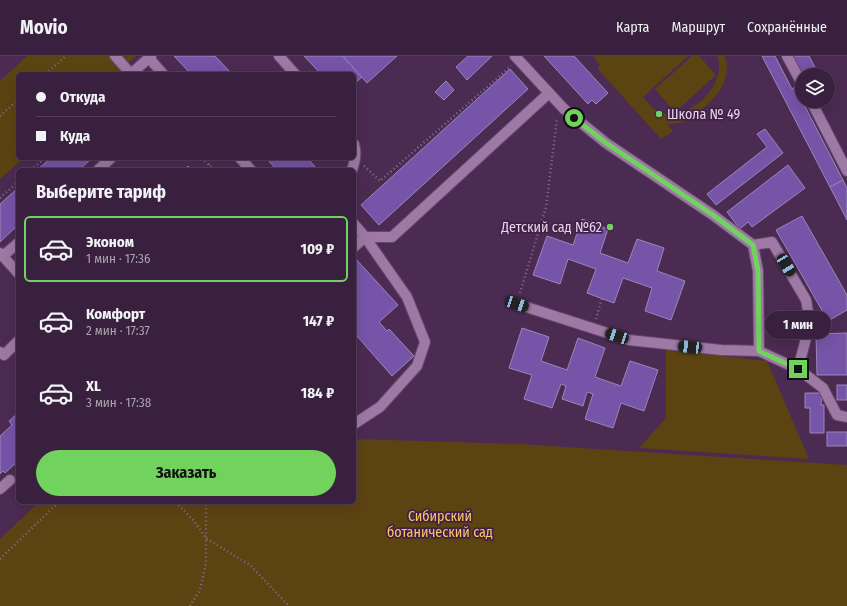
<!DOCTYPE html>
<html lang="ru">
<head>
<meta charset="utf-8">
<style>
	:root { --surface:#39203e; --page:#402845; --text:#f1f3f6; --muted:#aba3b0; --line:#533e58; --accent:#71d35e }
	body { margin:0; font-family:"Fira Sans Condensed",sans-serif; background:var(--page); color:var(--text); height:100vh; display:flex; flex-direction:column; font-size:15px; white-space:nowrap }
	* { box-sizing:border-box; margin:0 }
	p { font-size:13px; color:var(--muted) }
	.icon { flex:none; width:22px; height:22px; fill:none; stroke:currentColor; stroke-width:2; stroke-linecap:round; stroke-linejoin:round }
	.map { position:relative; flex:1; overflow:hidden }
	.sheet { position:absolute; left:16px; top:112px; width:340px; height:336px; display:flex; flex-direction:column; background:var(--surface); border-radius:6px; box-shadow:0 4px 16px #0002,0 0 0 1px var(--line) }
	.sheet>* { flex:none }
	.banner { position:absolute; left:16px; top:16px; width:340px; height:88px; border-radius:6px; box-shadow:0 4px 16px #0002,0 0 0 1px var(--line); display:grid; align-content:center; height:88px; padding:0 20px; background:var(--surface) }
	.tools { position:absolute; left:795px; top:12px; display:grid; gap:8px }
	.tools a { display:grid; place-items:center; width:40px; height:40px; border-radius:50%; background:var(--surface); box-shadow:0 4px 16px #0002,0 0 0 1px var(--line); font-size:20px }
	.end { position:absolute; width:18px; height:18px; margin:-9px; border:5px solid #71d35e; background:#111; box-shadow:0 0 0 2px #111 }
	.from { border-radius:50% }
	.bubble { position:absolute; height:28px; border-radius:14px; background:var(--surface); box-shadow:0 4px 16px #0002,0 0 0 1px var(--line); font-size:13px; font-weight:700; line-height:28px; text-align:center }
	.car { position:absolute; width:12px; height:24px; margin:-12px -6px; border-radius:5px; box-shadow:0 0 3px 1px #0007; background:linear-gradient(#222 24%,#8ab4d8 0 40%,#222 0 76%,#8ab4d8 0 86%,#222 0) }
	.banner b { display:flex; align-items:center; gap:14px; height:38px; font-size:15px }
	.banner b+b { border-top:1px solid var(--line) }
	.banner i { width:10px; height:10px; background:var(--text) }
	ul { padding:0; list-style:none }
	li { display:flex; align-items:center; gap:12px; height:66px; margin:0 8px 6px; padding:0 12px; border:2px solid transparent; border-radius:6px }
	li div { flex:1 }
	li b { display:block; font-size:15px }
	li em { font-style:normal; font-weight:700 }
	li.on { border-color:var(--accent) }
	li>.icon { width:36px; height:36px; stroke-width:1.5 }
	h2 { padding:0 20px; font-size:18px; line-height:48px }
	.button { display:flex; gap:8px; margin-top:auto; padding:8px 20px }
	.button a { flex:1; height:46px; border-radius:24px; background:var(--accent); color:#111; font-size:16px; font-weight:700; line-height:46px; text-align:center }
	header { display:flex; align-items:center; gap:24px; box-sizing:border-box; height:56px; padding:0 20px; background:var(--surface); border-bottom:1px solid var(--line) }
	header strong { font-size:19px }
	nav { display:flex; gap:22px; margin-inline-start:auto; font-size:14px }
	.map>svg:first-child { display:block }
	.green { fill:#5c4312 }
	.building { fill:#7654a8; stroke:#9986ba }
	.lines { fill:none; stroke-linecap:round; stroke-linejoin:round }
	.minor-casing { stroke:#64486a; stroke-width:12 }
	.path { stroke:#886c8d; stroke-width:2.5; stroke-dasharray:1 3; stroke-linecap:butt }
	.minor { stroke:#9e79a6; stroke-width:10 }
	.route { stroke:#71d35e; stroke-width:5 }
	.poi-dot { fill:#71d35e; stroke:#412147; stroke-width:1.5 }
	.labels { text-anchor:middle; stroke-width:3.5; stroke-linejoin:round; paint-order:stroke }
	.poi-label { font-size:14px; fill:#e8d4ec; stroke:#412147; text-anchor:start }
	.park-label { font-size:14px; fill:#fcc767; stroke:#412147 }
</style>
</head>
<body>
<header>
<strong>Movio</strong>
<nav><a>Карта</a><a>Маршрут</a><a>Сохранённые</a></nav>
</header>
<div class="map">
<svg width="847" height="550" viewBox="0 0 847 550">
	<rect width="100%" height="100%" fill="#4c2b52"/>
	<g class="green">
		<polygon points="27,0 136,0 117,18 18,18 18,102 24,102 0,123 0,25"/>
		<path d="M593 0H688L643 41C648 47 654 54 661 57 689 66 729 28 717 0H725C732 24 718 40 701 54 690 63 682 69 667 68L673 75 661 83 597 12 600 9Z"/>
		<polygon points="692,0 699,0 716,19 675,56 655,33"/>
		<polygon points="666,294 767,305 809,403 639,392 666,362"/>
		<polygon points="354,383 520,388 847,409 847,550 0,550 0,483 39,446 354,446"/>
	</g>
	<g class="building">
		<polygon points="174,0 215,0 232,18 191,18"/>
		<polygon points="304,0 343,0 362,21 354,28 354,18 321,18"/>
		<polygon points="343,0 397,0 367,27"/>
		<polygon points="468,0 492,0 467,24 456,11"/>
		<polygon points="544,0 574,0 608,37 596,48 592,44 588,48"/>
		<polygon points="762,0 775,0 792,33 795,31 843,124 830,131"/>
		<polygon points="793,0 809,0 819,19 803,19"/>
		<polygon points="510,13 528,33 379,169 361,149"/>
		<polygon points="446,25 454,34 444,44 435,36"/>
		<polygon points="765,73 783,97 716,149 707,138 767,91 757,78"/>
		<polygon points="51,102 92,102 79,114 37,114"/>
		<polygon points="266,102 307,102 318,114 277,114"/>
		<polygon points="788,109 805,132 752,171 748,166 740,173 727,156"/>
		<polygon points="188,110 191,114 183,114"/>
		<polygon points="843,124 847,132 847,164 830,131"/>
		<polygon points="18,132 18,169 0,186 0,148"/>
		<polygon points="802,160 847,239 847,254 828,265 776,174"/>
		<polygon points="582,163 608,173 600,197 628,207 637,183 664,192 657,215 685,225 671,264 645,255 652,232 623,222 614,247 587,237 596,213 568,203 560,228 533,219 547,180 573,189"/>
		<polygon points="355,202 398,249 379,266 387,275 389,273 414,300 392,320 356,279 354,281 354,249 356,248 354,246 354,203"/>
		<polygon points="522,272 549,281 541,305 567,314 578,282 605,292 595,321 621,330 630,305 658,314 644,355 621,347 613,372 585,363 593,338 587,336 583,350 562,343 566,330 561,328 552,352 524,343 532,319 509,312"/>
		<polygon points="847,277 847,319 817,319 816,278"/>
		<rect x="837" y="329" width="10" height="15"/>
		<polygon points="805,337 822,337 821,349 824,349 824,377 810,377 810,352 805,352"/>
		<polygon points="18,357 18,405 5,417 3,415 0,418 0,380 12,369 9,365"/>
		<rect x="827" y="376" width="20" height="14"/>
	</g>
	<g class="lines">
		<defs>
			<g id="minor">
				<polyline points="115,0 131,18"/>
				<polyline points="279,0 295,18"/>
				<polyline points="515,0 564,53 606,87 713,159 753,189 758,215 759,295"/>
				<polyline points="787,0 802,28"/>
				<polyline points="149,2 163,18"/>
				<polyline points="131,18 151,0"/>
				<polyline points="811,45 847,115"/>
				<polyline points="240,102 251,114"/>
				<polyline points="98,114 111,102"/>
				<path d="M352 114C355 105 357 97 354 88"/>
				<polyline points="354,168 365,181 407,241 425,286 417,310 380,351 354,368"/>
				<polyline points="753,189 772,186 806,244 810,267 798,313 823,332 837,359 847,361"/>
				<polyline points="354,191 365,181 392,181 549,37"/>
				<polyline points="0,197 18,217"/>
				<polyline points="3,200 18,187"/>
				<polyline points="517,248 629,284 721,294 759,295 798,313"/>
				<polyline points="0,296 4,299 18,285"/>
				<polyline points="0,433 10,424"/>
			</g>
		</defs>
		<use href="#minor" class="minor-casing"/>
		<g class="path">
			<polyline points="46,18 66,0"/>
			<polyline points="0,60 18,44"/>
			<polyline points="202,102 214,114"/>
			<polyline points="209,109 210,102"/>
			<polyline points="364,110 380,125 511,10"/>
			<polyline points="31,114 45,102"/>
			<polyline points="0,142 18,126"/>
			<polyline points="520,237 546,151 557,63"/>
			<polyline points="596,263 602,242"/>
			<polyline points="176,446 193,464 207,483 250,509 289,550"/>
			<polyline points="0,503 59,446"/>
			<polyline points="190,550 200,534 206,507 206,446"/>
		</g>
		<use href="#minor" class="minor"/>
	</g>
	<g class="lines">
		<polyline class="route" points="574,62 606,87 713,159 753,189 758,215 759,295 798,313"/>
	</g>
	<g class="poi-dot">
		<circle cx="659" cy="58" r="4"/>
		<circle cx="610" cy="171" r="4"/>
	</g>
	<g class="labels">
		<g class="poi-label">
			<text x="667" y="63">Школа № 49</text>
			<text x="602" y="176" text-anchor="end">Детский сад №62</text>
		</g>
		<g class="park-label">
			<text x="440" y="465">Сибирский<tspan x="440" dy="16">ботанический сад</tspan></text>
		</g>
	</g>
</svg>
<div class="tools">
<a><svg class="icon" aria-label="layers" viewBox="0 0 24 24"><path d="M12 4l9 5-9 5-9-5zM3 14l9 5 9-5"/></svg></a>
</div>
<i class="end from" style="left:574px;top:62px"></i>
<i class="end" style="left:798px;top:313px"></i>
<div class="bubble" style="left:765px;top:255px;width:66px">1 мин</div>
<i class="car" style="left:786px;top:209px;rotate:149deg"></i>
<i class="car" style="left:517px;top:248px;rotate:108deg"></i>
<i class="car" style="left:617px;top:280px;rotate:288deg"></i>
<i class="car" style="left:690px;top:291px;rotate:276deg"></i>
<div class="banner">
<b><i class="from"></i>Откуда</b>
<b><i></i>Куда</b>
</div>
<section class="sheet">
<h2>Выберите тариф</h2>
<ul>
<li class="on"><svg class="icon" aria-label="car" viewBox="0 0 24 24"><path d="M5 17H2v-5l4-1 3-4h7l3 4 3 1v5h-3M9 17h6M6 11h13"/><circle cx="7" cy="17" r="2"/><circle cx="17" cy="17" r="2"/></svg><div><b>Эконом</b><p>1 мин · 17:36</p></div><em>109 ₽</em></li>
<li><svg class="icon" aria-label="car" viewBox="0 0 24 24"><path d="M5 17H2v-5l4-1 3-4h7l3 4 3 1v5h-3M9 17h6M6 11h13"/><circle cx="7" cy="17" r="2"/><circle cx="17" cy="17" r="2"/></svg><div><b>Комфорт</b><p>2 мин · 17:37</p></div><em>147 ₽</em></li>
<li><svg class="icon" aria-label="car" viewBox="0 0 24 24"><path d="M5 17H2v-5l4-1 3-4h7l3 4 3 1v5h-3M9 17h6M6 11h13"/><circle cx="7" cy="17" r="2"/><circle cx="17" cy="17" r="2"/></svg><div><b>XL</b><p>3 мин · 17:38</p></div><em>184 ₽</em></li>
</ul>
<div class="button"><a>Заказать</a></div>
</section>
</div>
</body>
</html>
